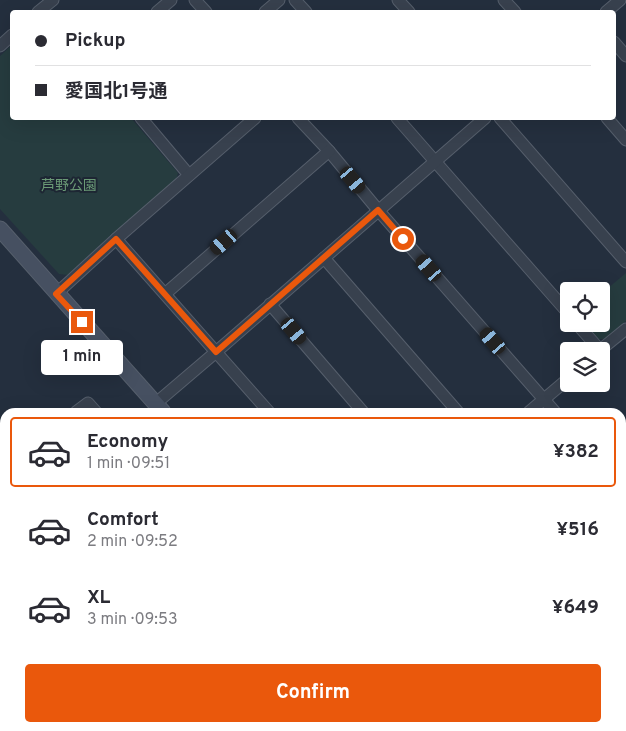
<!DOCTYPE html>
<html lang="en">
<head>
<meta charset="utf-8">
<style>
	:root { --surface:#fff; --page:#f7f7f7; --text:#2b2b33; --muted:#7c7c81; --line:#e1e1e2; --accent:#ea580c }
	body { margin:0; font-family:Overpass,"Noto Sans JP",sans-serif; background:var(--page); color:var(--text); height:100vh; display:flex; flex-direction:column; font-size:19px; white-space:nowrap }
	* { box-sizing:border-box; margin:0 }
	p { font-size:16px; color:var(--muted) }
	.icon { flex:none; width:28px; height:28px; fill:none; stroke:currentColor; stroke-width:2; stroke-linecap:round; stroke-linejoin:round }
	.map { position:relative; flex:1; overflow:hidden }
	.side { position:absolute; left:0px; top:408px; width:626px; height:324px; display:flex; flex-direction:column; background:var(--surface); border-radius:15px 15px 0 0; box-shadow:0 5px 20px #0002 }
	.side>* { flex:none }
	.banner { position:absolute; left:10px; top:10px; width:606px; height:110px; border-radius:5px; box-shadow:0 5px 20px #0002; display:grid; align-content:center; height:110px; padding:0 25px; background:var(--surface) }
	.fabs { position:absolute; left:560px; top:282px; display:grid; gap:10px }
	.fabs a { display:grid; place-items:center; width:50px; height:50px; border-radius:5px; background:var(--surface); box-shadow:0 5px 20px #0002; font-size:25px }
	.end { position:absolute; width:22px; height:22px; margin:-11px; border:6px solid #ea580c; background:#fff; box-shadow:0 0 0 2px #fff }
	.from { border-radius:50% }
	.bubble { position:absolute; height:35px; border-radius:5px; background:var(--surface); box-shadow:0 5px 20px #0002; font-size:16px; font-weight:700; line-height:35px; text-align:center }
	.car { position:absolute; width:15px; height:30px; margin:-15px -8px; border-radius:6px; box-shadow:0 0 4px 1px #0007; background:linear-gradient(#222 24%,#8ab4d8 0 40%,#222 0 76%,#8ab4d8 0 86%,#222 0) }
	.banner b { display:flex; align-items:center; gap:18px; height:48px; font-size:19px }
	.banner b+b { border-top:1px solid var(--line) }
	.banner i { width:12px; height:12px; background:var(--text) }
	ul { padding:9px 0 0; list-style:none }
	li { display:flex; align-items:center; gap:15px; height:70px; margin:0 10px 8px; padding:0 15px; border:2px solid transparent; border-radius:5px }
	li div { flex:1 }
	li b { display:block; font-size:19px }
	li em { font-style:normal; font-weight:700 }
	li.selected { border-color:var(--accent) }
	li>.icon { width:45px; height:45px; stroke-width:1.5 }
	.primary-button { display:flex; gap:10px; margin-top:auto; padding:10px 25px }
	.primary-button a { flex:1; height:58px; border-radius:5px; background:var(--accent); color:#fff; font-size:20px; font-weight:700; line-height:58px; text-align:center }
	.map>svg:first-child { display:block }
	.green { fill:#263c3f }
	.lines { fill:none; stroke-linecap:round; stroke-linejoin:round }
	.lane-casing { stroke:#565f6c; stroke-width:8 }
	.street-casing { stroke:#565f6c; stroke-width:13 }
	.secondary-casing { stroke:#565f6c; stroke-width:17 }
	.lane { stroke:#38414e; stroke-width:5.5 }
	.street { stroke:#38414e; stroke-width:11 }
	.secondary { stroke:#465061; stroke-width:15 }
	.route { stroke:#ea580c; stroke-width:6 }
	.labels { text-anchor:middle; stroke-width:4; stroke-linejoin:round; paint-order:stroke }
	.park-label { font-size:14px; fill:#6b9a76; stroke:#1d2633 }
</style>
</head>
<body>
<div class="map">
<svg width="626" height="731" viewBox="0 0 626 731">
	<rect width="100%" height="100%" fill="#242f3e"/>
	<g class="green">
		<polygon points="12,45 12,118 131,118 178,173 176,180 68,275 59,274 0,209 0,56"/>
		<polygon points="626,273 626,321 604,339 598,339 586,324 601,324 601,294"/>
	</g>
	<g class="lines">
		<defs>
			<polyline id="lane" points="245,731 251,726"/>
			<g id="street">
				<polyline points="195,0 206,12"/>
				<polyline points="295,0 306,12"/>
				<polyline points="398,0 409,12"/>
				<polyline points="504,0 515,12"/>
				<polyline points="38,12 53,0"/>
				<polyline points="157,12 171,0"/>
				<polyline points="265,12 279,0"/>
				<polyline points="606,12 620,0"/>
				<polyline points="614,42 626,56"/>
				<polyline points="0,46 12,35"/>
				<polyline points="141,118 189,175"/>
				<polyline points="298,118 329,151 378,210 555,412"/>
				<polyline points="397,118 569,314"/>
				<polyline points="500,118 626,262"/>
				<polyline points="607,118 626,140"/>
				<polyline points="116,239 269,412"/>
				<polyline points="324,258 458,412"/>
				<polyline points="56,294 116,239 255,118"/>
				<polyline points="165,294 329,151"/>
				<polyline points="270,304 363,412"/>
				<polyline points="577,324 600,350"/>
				<polyline points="599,351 626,329"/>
				<polyline points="155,404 216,352 485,118"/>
				<polyline points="76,412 88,403 96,412"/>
				<polyline points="529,412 569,378"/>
				<polyline points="0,476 5,472"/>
				<polyline points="621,581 626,577"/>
				<polyline points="621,620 626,625"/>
				<polyline points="0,652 5,651"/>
				<polyline points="0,706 5,705"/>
				<polyline points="621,719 626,725"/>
				<polyline points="43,726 47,731"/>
				<polyline points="542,726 546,731"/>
				<polyline points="146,731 147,726"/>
			</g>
			<g id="secondary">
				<polyline points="0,229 163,412"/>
				<polyline points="621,464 626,460"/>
				<polyline points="435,726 439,731"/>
				<polyline points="309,731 315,726"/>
			</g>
		</defs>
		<use href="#lane" class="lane-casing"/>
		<use href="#street" class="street-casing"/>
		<use href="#secondary" class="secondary-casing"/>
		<use href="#lane" class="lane"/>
		<use href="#street" class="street"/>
		<use href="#secondary" class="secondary"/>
	</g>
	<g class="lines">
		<polyline class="route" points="82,322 56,294 116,239 216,352 378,210 403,239"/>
	</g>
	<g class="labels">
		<g class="park-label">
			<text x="69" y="190">芦野公園</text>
		</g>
	</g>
</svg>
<div class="fabs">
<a><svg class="icon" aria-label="locate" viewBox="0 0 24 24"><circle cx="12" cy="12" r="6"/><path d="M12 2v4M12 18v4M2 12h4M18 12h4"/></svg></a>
<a><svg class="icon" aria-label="layers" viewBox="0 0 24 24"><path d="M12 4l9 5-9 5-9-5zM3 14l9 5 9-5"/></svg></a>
</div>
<i class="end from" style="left:403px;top:239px"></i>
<i class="end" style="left:82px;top:322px"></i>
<div class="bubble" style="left:41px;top:340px;width:82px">1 min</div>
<i class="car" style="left:353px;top:180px;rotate:140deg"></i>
<i class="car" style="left:224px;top:242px;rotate:229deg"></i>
<i class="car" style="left:429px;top:268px;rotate:319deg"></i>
<i class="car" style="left:294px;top:331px;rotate:140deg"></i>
<i class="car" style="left:493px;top:341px;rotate:319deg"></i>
<div class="banner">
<b><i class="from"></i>Pickup</b>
<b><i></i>愛国北1号通</b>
</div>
<section class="side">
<ul>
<li class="selected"><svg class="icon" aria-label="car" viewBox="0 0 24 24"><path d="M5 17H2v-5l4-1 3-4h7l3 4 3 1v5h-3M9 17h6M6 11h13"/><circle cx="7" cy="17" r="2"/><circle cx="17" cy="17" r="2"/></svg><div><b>Economy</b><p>1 min · 09:51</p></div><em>¥382</em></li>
<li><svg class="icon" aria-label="car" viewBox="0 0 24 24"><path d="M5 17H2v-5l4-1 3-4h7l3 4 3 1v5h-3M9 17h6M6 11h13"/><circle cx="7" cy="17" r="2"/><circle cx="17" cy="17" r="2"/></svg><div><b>Comfort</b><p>2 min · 09:52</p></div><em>¥516</em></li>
<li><svg class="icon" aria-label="car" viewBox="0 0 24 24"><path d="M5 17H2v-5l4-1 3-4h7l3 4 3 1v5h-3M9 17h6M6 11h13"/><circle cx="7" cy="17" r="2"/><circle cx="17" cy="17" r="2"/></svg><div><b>XL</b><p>3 min · 09:53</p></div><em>¥649</em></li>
</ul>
<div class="primary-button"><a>Confirm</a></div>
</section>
</div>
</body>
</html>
